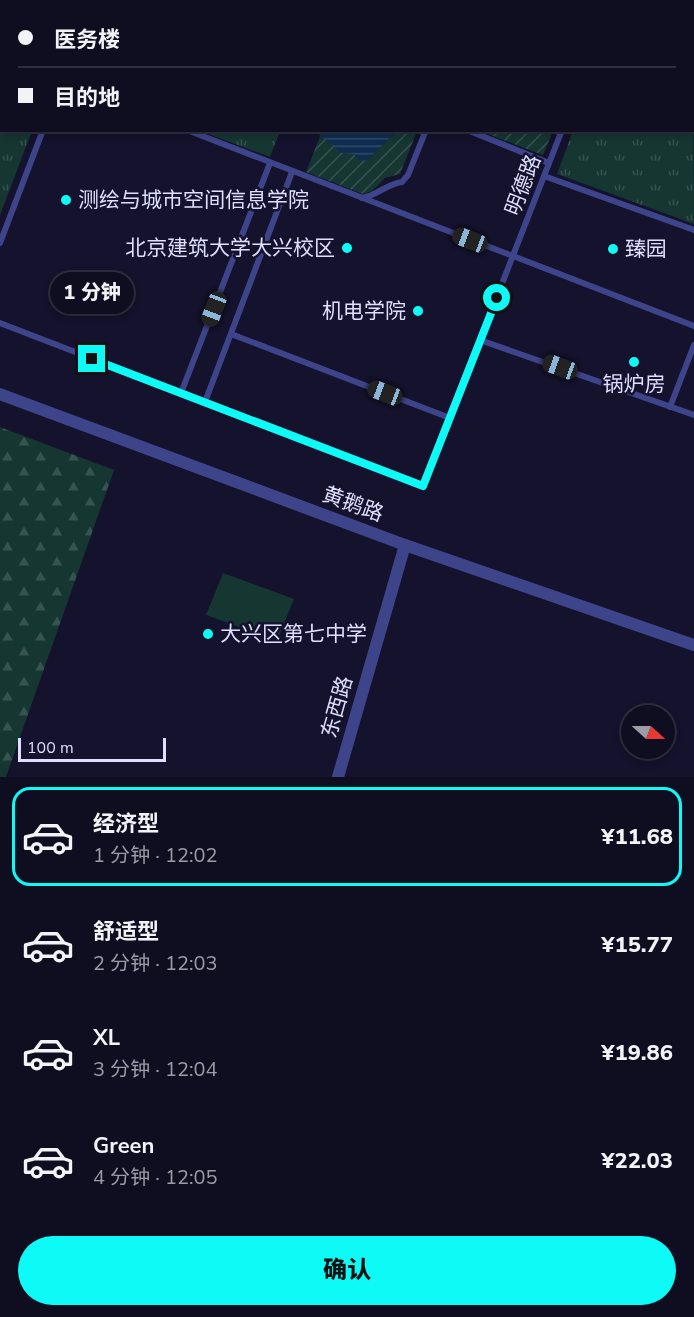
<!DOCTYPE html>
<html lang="zh">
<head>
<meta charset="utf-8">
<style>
	:root { --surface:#0f0e21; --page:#1d1c2e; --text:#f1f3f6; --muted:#9b9ca5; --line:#2f2e3f; --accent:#0efaf7 }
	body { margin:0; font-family:"Nunito Sans","Noto Sans SC",sans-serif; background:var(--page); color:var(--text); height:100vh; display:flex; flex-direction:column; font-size:22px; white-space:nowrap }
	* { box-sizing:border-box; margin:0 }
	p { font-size:20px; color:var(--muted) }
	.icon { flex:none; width:33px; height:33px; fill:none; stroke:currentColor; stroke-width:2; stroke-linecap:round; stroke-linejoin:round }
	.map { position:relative; height:777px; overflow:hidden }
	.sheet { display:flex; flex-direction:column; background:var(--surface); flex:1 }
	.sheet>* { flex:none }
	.top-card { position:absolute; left:0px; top:0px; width:694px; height:132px; box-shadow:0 3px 9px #0003,0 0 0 2px var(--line); display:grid; align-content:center; height:132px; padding:0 18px; background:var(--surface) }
	.needle { width:39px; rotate:111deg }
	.fabs { position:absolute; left:621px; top:705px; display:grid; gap:12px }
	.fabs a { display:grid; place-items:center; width:54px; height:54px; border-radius:50%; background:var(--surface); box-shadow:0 3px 9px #0003,0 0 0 2px var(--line); font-size:30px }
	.scale { position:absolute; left:18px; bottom:15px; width:148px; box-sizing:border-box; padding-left:6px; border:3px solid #dedefe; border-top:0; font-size:16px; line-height:21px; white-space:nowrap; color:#dedefe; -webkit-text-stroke:4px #14122c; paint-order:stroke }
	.end { position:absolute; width:27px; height:27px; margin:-14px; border:8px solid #0efaf7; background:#111; box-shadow:0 0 0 3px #111 }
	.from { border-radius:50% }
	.bubble { position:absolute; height:42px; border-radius:21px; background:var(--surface); box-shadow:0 3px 9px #0003,0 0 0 2px var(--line); font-size:20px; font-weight:800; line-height:42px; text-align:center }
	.car { position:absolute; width:18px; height:36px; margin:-18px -9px; border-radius:8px; box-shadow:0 0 4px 2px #0007; background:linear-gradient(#222 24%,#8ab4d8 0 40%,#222 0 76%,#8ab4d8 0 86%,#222 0) }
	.top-card b { display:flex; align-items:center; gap:21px; height:57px; font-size:22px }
	.top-card b+b { border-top:2px solid var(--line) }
	.top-card i { width:15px; height:15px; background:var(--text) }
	ul { padding:10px 0 0; list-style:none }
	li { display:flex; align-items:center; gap:18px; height:99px; margin:0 12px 9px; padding:0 6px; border:3px solid transparent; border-radius:18px }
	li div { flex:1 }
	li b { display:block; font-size:22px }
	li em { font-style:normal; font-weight:800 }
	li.active { border-color:var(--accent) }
	li>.icon { width:54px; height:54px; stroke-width:1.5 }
	.primary-button { display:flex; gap:12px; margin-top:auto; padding:12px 18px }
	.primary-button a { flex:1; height:69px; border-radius:36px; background:var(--accent); color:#111; font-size:24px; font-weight:800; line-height:69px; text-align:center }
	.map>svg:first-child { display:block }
	.grass { fill:url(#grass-tufts) }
	.forest { fill:url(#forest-firs) }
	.garden { fill:url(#garden-furrows) }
	.pitch { fill:#153631 }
	.water { fill:url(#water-rules) }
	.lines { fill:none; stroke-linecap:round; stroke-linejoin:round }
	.service { stroke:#3e448a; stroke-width:6 }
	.minor { stroke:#3e448a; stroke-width:12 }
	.tertiary { stroke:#3e448a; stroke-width:12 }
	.route { stroke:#0efaf7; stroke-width:8 }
	.poi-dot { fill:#0efaf7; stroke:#14122c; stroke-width:2 }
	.labels { text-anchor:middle; stroke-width:5; stroke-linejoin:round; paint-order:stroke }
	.street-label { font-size:21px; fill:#dedefe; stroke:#14122c }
	.poi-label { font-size:21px; fill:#dedefe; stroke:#14122c; text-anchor:start }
</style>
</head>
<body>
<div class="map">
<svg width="694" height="777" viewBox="0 0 694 777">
	<defs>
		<pattern id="grass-tufts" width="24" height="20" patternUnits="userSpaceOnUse" patternTransform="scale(1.5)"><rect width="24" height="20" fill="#153631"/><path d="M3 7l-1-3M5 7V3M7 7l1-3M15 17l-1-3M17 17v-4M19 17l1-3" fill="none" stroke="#375350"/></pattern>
		<pattern id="forest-firs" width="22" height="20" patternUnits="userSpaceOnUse" patternTransform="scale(1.5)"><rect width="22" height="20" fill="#153631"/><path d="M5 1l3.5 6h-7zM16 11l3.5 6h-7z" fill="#375350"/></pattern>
		<pattern id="garden-furrows" width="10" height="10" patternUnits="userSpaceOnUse" patternTransform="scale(1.5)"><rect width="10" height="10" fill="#153631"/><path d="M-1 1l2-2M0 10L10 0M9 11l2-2" fill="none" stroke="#375350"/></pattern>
		<pattern id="water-rules" width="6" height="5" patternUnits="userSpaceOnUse" patternTransform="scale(1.5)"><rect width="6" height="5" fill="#0e2d4f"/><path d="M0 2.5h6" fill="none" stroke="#314b69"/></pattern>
	</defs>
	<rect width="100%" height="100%" fill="#14122c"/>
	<g class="grass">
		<polygon points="693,53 694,224 557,174 573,131 693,130"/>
		<polygon points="0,69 2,130 32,131 0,215"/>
		<polygon points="200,131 280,131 270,157"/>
	</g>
	<polygon class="forest" points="0,427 114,470 6,777 0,777"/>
	<g class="garden">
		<polygon points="0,0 85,0 86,1 2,2 1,52"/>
		<polygon points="437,0 531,0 535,1 439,2"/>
		<polygon points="397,131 417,131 400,174 385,178 372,191 363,194 306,172 321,134 341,153 353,154 365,162"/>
		<polygon points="480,131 553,131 543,155"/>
	</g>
	<polygon class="pitch" points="223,573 294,599 277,641 206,615"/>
	<g class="water">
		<polygon points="326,0 437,0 438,1 326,2"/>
		<polygon points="315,131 397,130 397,131 365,162 353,154 341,153"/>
	</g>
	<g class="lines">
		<g class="service">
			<polyline points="547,0 550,2"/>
			<polyline points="603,0 604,2"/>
			<polyline points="612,2 612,0"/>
			<polyline points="693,41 694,41"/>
			<polyline points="0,59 2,59"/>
			<polyline points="187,130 694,326"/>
			<polyline points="467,130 549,163"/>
			<polyline points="544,176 694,230"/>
			<path d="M362 198C377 196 386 184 402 182L408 175 426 130"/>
			<polyline points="0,243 43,130"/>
			<polyline points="0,323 423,486 562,130"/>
			<polyline points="231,334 450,418"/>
			<polyline points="480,340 694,415"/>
			<polyline points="181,393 270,163"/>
			<polyline points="205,402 292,172"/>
			<polyline points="670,407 694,345"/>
		</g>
		<polyline class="minor" points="338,777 405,545"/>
		<polyline class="tertiary" points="0,394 405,545 694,645"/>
	</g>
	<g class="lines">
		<polyline class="route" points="92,359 423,486 497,298"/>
	</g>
	<g class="poi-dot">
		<circle cx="66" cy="200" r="6"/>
		<circle cx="347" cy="248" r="6"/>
		<circle cx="613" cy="249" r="6"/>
		<circle cx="418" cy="311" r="6"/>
		<circle cx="634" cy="362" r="6"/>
		<circle cx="208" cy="634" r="6"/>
	</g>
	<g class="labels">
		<g class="street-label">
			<text transform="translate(523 185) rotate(-69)" y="7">明德路</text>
			<text transform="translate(353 504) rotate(20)" y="7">黄鹅路</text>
			<text transform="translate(337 707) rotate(-74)" y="7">东西路</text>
		</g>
		<g class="poi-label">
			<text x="78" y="207">测绘与城市空间信息学院</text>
			<text x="335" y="255" text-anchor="end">北京建筑大学大兴校区</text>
			<text x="625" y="256">臻园</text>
			<text x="406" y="318" text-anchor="end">机电学院</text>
			<text x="634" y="391" text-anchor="middle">锅炉房</text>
			<text x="220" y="641">大兴区第七中学</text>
		</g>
	</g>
</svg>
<div class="fabs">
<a><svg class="needle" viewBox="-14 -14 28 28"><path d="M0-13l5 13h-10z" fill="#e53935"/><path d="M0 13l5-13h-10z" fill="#9b9ca5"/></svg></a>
</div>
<div class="scale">100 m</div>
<i class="end from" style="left:497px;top:298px"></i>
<i class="end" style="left:92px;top:359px"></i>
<div class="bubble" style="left:50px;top:272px;width:84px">1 分钟</div>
<i class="car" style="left:470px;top:240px;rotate:291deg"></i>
<i class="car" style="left:214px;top:309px;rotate:201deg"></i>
<i class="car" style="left:560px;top:367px;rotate:290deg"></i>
<i class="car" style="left:385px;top:393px;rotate:291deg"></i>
<div class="top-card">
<b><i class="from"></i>医务楼</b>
<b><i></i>目的地</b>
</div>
</div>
<section class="sheet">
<ul>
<li class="active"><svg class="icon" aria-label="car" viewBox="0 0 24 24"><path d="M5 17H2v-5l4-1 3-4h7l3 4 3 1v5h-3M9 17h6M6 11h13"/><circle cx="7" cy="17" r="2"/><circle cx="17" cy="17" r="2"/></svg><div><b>经济型</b><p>1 分钟 · 12:02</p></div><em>¥11.68</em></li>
<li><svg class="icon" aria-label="car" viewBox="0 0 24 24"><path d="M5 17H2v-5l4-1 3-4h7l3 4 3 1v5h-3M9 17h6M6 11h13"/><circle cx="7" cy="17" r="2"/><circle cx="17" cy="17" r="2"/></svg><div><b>舒适型</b><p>2 分钟 · 12:03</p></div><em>¥15.77</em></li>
<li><svg class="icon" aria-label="car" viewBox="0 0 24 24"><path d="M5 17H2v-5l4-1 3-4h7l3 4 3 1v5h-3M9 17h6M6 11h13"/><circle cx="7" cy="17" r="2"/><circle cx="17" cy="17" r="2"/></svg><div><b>XL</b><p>3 分钟 · 12:04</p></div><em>¥19.86</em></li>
<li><svg class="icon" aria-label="car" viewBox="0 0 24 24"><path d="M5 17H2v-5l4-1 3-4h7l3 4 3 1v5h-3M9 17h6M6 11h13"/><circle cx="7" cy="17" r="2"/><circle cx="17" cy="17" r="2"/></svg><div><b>Green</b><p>4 分钟 · 12:05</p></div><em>¥22.03</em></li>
</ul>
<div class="primary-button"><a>确认</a></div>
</section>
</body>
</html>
